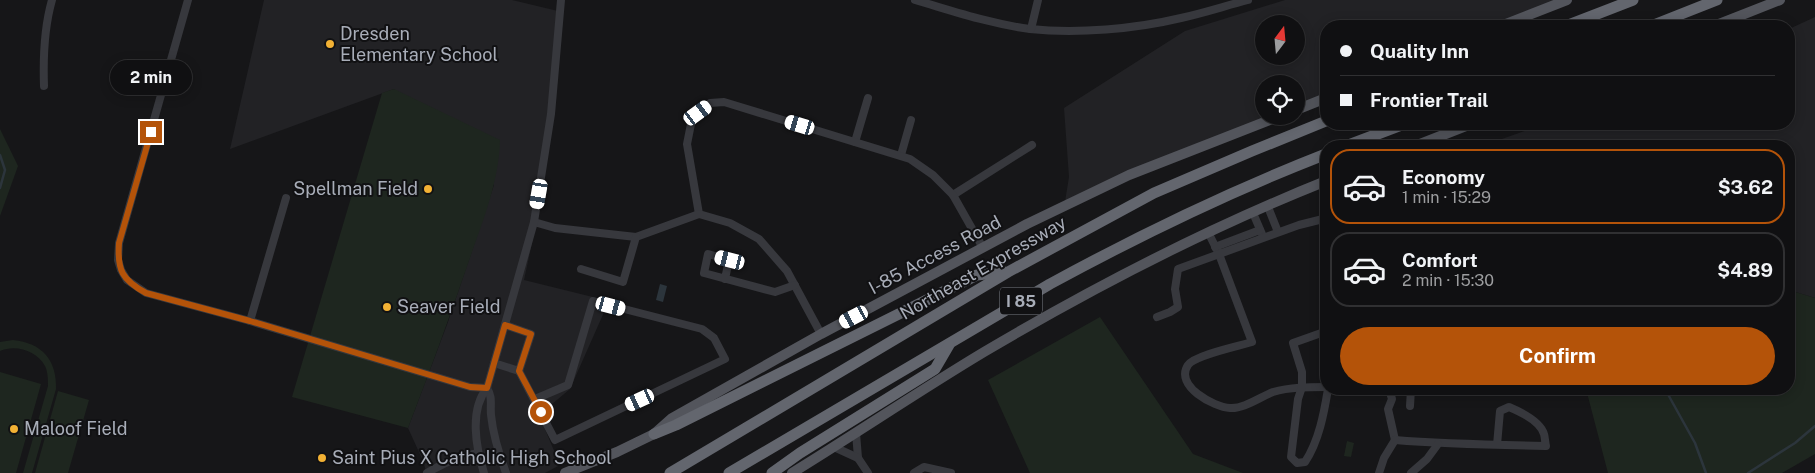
<!DOCTYPE html>
<html lang="en">
<head>
<meta charset="utf-8">
<style>
	:root { --surface:#101012; --page:#1e1e20; --text:#f1f3f6; --muted:#9c9d9f; --line:#303032; --accent:#b45309 }
	body { margin:0; font-family:"Public Sans",sans-serif; background:var(--page); color:var(--text); height:100vh; display:flex; flex-direction:column; font-size:19px; white-space:nowrap }
	* { box-sizing:border-box; margin:0 }
	p { font-size:16px; color:var(--muted) }
	.icon { flex:none; width:28px; height:28px; fill:none; stroke:currentColor; stroke-width:2; stroke-linecap:round; stroke-linejoin:round }
	.map { position:relative; flex:1; overflow:hidden }
	.side { position:absolute; left:1320px; top:140px; width:475px; height:255px; display:flex; flex-direction:column; background:var(--surface); border-radius:20px; box-shadow:0 2px 12px #0003,0 0 0 1px var(--line) }
	.side>* { flex:none }
	.hud { position:absolute; left:1320px; top:20px; width:475px; height:110px; border-radius:20px; box-shadow:0 2px 12px #0003,0 0 0 1px var(--line); display:grid; align-content:center; height:110px; padding:0 20px; background:var(--surface) }
	.needle { width:32px; rotate:16deg }
	.tools { position:absolute; left:1255px; top:15px; display:grid; gap:10px }
	.tools a { display:grid; place-items:center; width:50px; height:50px; border-radius:50%; background:var(--surface); box-shadow:0 2px 12px #0003,0 0 0 1px var(--line); font-size:25px }
	.end { position:absolute; width:22px; height:22px; margin:-11px; border:6px solid #b45309; background:#fff; box-shadow:0 0 0 2px #fff }
	.from { border-radius:50% }
	.bubble { position:absolute; height:35px; border-radius:18px; background:var(--surface); box-shadow:0 2px 12px #0003,0 0 0 1px var(--line); font-size:16px; font-weight:700; line-height:35px; text-align:center }
	.car { position:absolute; width:15px; height:30px; margin:-15px -8px; border-radius:6px; box-shadow:0 0 4px 1px #0007; background:linear-gradient(#fff 24%,#345 0 40%,#fff 0 76%,#345 0 86%,#fff 0) }
	.hud b { display:flex; align-items:center; gap:18px; height:48px; font-size:19px }
	.hud b+b { border-top:1px solid var(--line) }
	.hud i { width:12px; height:12px; background:var(--text) }
	ul { padding:9px 0 0; list-style:none }
	li { display:flex; align-items:center; gap:15px; height:75px; margin:0 10px 8px; padding:0 10px; border:2px solid var(--line); border-radius:20px }
	li div { flex:1 }
	li b { display:block; font-size:19px }
	li em { font-style:normal; font-weight:700 }
	li.on { border-color:var(--accent) }
	li>.icon { width:45px; height:45px; stroke-width:1.5 }
	.action { display:flex; gap:10px; margin-top:auto; padding:10px 20px }
	.action a { flex:1; height:58px; border-radius:30px; background:var(--accent); color:#fff; font-size:20px; font-weight:700; line-height:58px; text-align:center }
	.map>svg:first-child { display:block }
	.built { fill:#222225; fill-rule:evenodd }
	.green { fill:#1e261f }
	.water { fill:#2c353c }
	.lines { fill:none; stroke-linecap:round; stroke-linejoin:round }
	.stream { stroke:#2c353c; stroke-width:2.5 }
	.minor { stroke:#37383d; stroke-width:8 }
	.major { stroke:#53555c; stroke-width:10 }
	.highway { stroke:#63666e; stroke-width:11 }
	.route { stroke:#b45309; stroke-width:6 }
	.poi-dot { fill:#f2b134; stroke:#111113; stroke-width:2 }
	.labels { text-anchor:middle; stroke-width:4; stroke-linejoin:round; paint-order:stroke }
	.shield { fill:#111113; stroke:#7b7e86; stroke-width:1 }
	.shield-label { font-size:16px; font-weight:bold; fill:#a8adb8 }
	.poi-label { font-size:18px; fill:#a8adb8; stroke:#111113; text-anchor:start }
	.street-label { font-size:18px; fill:#a8adb8; stroke:#111113 }
</style>
</head>
<body>
<div class="map">
<svg width="1815" height="473" viewBox="0 0 1815 473">
	<rect width="100%" height="100%" fill="#161618"/>
	<g class="built">
		<polygon points="264,0 512,0 558,11 537,220 524,280 609,301 570,389 539,415 560,465 545,473 426,473 424,463 408,428 448,322 494,185 394,89 230,149"/>
		<path d="M1285 0H1572L1502 26H1326V100L1296 113V84H1264V116H1287L1141 169 1064 208 1069 177 1064 108 1185 31ZM1264 24H1296V56H1264Z"/>
		<polygon points="1815,17 1815,298 1789,290 1789,146 1482,146 1544,124 1789,124 1789,29"/>
	</g>
	<g class="green">
		<path d="M394 89 500 140C499 180 484 218 471 255 451 313 430 371 408 428L292 397 382 93Z"/>
		<polygon points="0,129 18,166 0,216"/>
		<polygon points="1789,290 1815,298 1815,454 1782,473 1608,473 1586,389 1789,389"/>
		<polygon points="1100,317 1193,454 1243,473 1030,473 988,380"/>
		<path d="M13 340C42 343 57 360 56 389L32 473H23L48 386C48 380 48 372 45 366 37 351 16 344 0 351V342Z"/>
		<polygon points="0,372 41,384 16,473 0,473"/>
		<polygon points="58,391 89,400 68,473 35,473"/>
		<polygon points="1347,441 1354,443 1351,457 1344,456"/>
	</g>
	<polygon class="water" points="660,284 667,286 663,302 656,300"/>
	<g class="lines">
		<g class="stream">
			<polyline points="0,155 5,170 0,188"/>
			<polyline points="1665,389 1695,443 1706,473"/>
			<polyline points="1748,473 1795,443 1815,426"/>
		</g>
		<g class="minor">
			<polyline points="188,0 119,243 118,260 121,270 127,280 146,293 250,321 470,387 487,388"/>
			<path d="M915 0C953 11 991 24 1030 29 1077 34 1135 29 1181 18 1204 13 1225 6 1248 0"/>
			<polyline points="1031,29 1038,0"/>
			<path d="M44 86C43 57 44 28 52 0"/>
			<polyline points="855,142 868,98"/>
			<polyline points="901,155 911,120"/>
			<polyline points="953,195 1032,145"/>
			<polyline points="1268,207 1278,232"/>
			<polyline points="1253,213 1262,234"/>
			<polyline points="699,214 687,144 691,124 698,113 710,103 724,102 910,159 933,175 953,195 983,248"/>
			<polyline points="534,222 555,228 636,237 699,214 730,223 759,239 787,271 821,334"/>
			<path d="M1208 232 1219 254 1252 342C1239 346 1195 355 1188 365 1174 386 1214 407 1230 408 1244 409 1260 397 1273 392 1290 387 1309 387 1326 387"/>
			<polyline points="1215,247 1260,230"/>
			<polyline points="581,269 623,282 636,237"/>
			<polyline points="725,279 729,260 708,254 704,273 775,292 795,285"/>
			<polyline points="1157,317 1170,312 1178,307 1175,289 1178,269 1299,225 1323,219 1326,223"/>
			<polyline points="250,321 286,198"/>
			<path d="M1324 332 1293 343 1302 372V387L1298 399 1291 457 1297 463 1305 462C1319 441 1324 413 1328 389"/>
			<polyline points="494,363 519,371 531,334 505,325"/>
			<polyline points="519,371 555,440 725,359 714,338 702,329 593,301 568,385 535,399"/>
			<path d="M487 388C493 398 490 404 491 415 493 435 499 454 506 473"/>
			<polyline points="1389,389 1392,399 1388,409 1395,440"/>
			<polyline points="1410,406 1411,389"/>
			<polyline points="856,433 858,458"/>
			<path d="M1395 440C1445 444 1495 445 1546 446 1545 442 1545 437 1544 434 1540 421 1521 412 1509 407L1500 411 1497 445"/>
			<polyline points="834,447 858,458 868,473"/>
			<path d="M427 473C443 463 459 456 478 453"/>
			<path d="M484 473C476 448 469 410 487 388L534 222 551 114 561 0"/>
			<polyline points="914,473 924,467 951,473"/>
			<polyline points="1379,473 1384,458 1395,440"/>
			<polyline points="1411,473 1427,459 1438,444"/>
		</g>
		<g class="major">
			<polyline points="1501,26 1567,0"/>
			<polyline points="1714,26 1780,0"/>
			<polyline points="1296,110 1326,98"/>
			<polyline points="1415,146 1471,124"/>
			<polyline points="565,473 617,452 654,434 672,418 821,334 1027,224 1129,175 1280,116"/>
			<path d="M792 473C857 433 919 391 984 352 1094 287 1208 228 1326 181"/>
		</g>
		<g class="highway">
			<polyline points="1566,26 1633,0"/>
			<polyline points="1651,26 1717,0"/>
			<polyline points="1346,146 1404,124"/>
			<polyline points="654,434 676,425 977,275 1004,272"/>
			<polyline points="670,473 1008,272 1154,193 1252,151 1326,121"/>
			<path d="M729 473 1050 284C1140 235 1231 191 1326 154"/>
			<polyline points="772,473 800,453 935,369 949,345"/>
		</g>
	</g>
	<g class="lines">
		<path class="route" d="M151 132 119 243C117 270 122 280 146 293L250 321 470 387 487 388 505 325 531 334 519 371 541 412"/>
	</g>
	<g class="poi-dot">
		<circle cx="330" cy="44" r="5"/>
		<circle cx="428" cy="189" r="5"/>
		<circle cx="387" cy="307" r="5"/>
		<circle cx="14" cy="429" r="5"/>
		<circle cx="322" cy="458" r="5"/>
	</g>
	<g class="labels">
		<rect class="shield" x="1000" y="287.5" width="42" height="27" rx="4"/>
		<g class="shield-label">
			<text x="1021" y="307">I 85</text>
		</g>
		<g class="poi-label">
			<text x="340" y="40">Dresden<tspan x="340" dy="21">Elementary School</tspan></text>
			<text x="418" y="195" text-anchor="end">Spellman Field</text>
			<text x="397" y="313">Seaver Field</text>
			<text x="24" y="435">Maloof Field</text>
			<text x="332" y="464">Saint Pius X Catholic High School</text>
		</g>
		<g class="street-label">
			<text transform="translate(935 255) rotate(-28)" y="6">I-85 Access Road</text>
			<text transform="translate(983 268) rotate(-30)" y="6">Northeast Expressway</text>
		</g>
	</g>
</svg>
<div class="tools">
<a><svg class="needle" viewBox="-14 -14 28 28"><path d="M0-13l5 13h-10z" fill="#e53935"/><path d="M0 13l5-13h-10z" fill="#9c9d9f"/></svg></a>
<a><svg class="icon" aria-label="locate" viewBox="0 0 24 24"><circle cx="12" cy="12" r="6"/><path d="M12 2v4M12 18v4M2 12h4M18 12h4"/></svg></a>
</div>
<i class="end from" style="left:541px;top:412px"></i>
<i class="end" style="left:151px;top:132px"></i>
<div class="bubble" style="left:110px;top:60px;width:82px">2 min</div>
<i class="car" style="left:698px;top:113px;rotate:54deg"></i>
<i class="car" style="left:800px;top:125px;rotate:287deg"></i>
<i class="car" style="left:539px;top:194px;rotate:190deg"></i>
<i class="car" style="left:730px;top:260px;rotate:284deg"></i>
<i class="car" style="left:611px;top:306px;rotate:105deg"></i>
<i class="car" style="left:854px;top:317px;rotate:242deg"></i>
<i class="car" style="left:640px;top:400px;rotate:245deg"></i>
<div class="hud">
<b><i class="from"></i>Quality Inn</b>
<b><i></i>Frontier Trail</b>
</div>
<section class="side">
<ul>
<li class="on"><svg class="icon" aria-label="car" viewBox="0 0 24 24"><path d="M5 17H2v-5l4-1 3-4h7l3 4 3 1v5h-3M9 17h6M6 11h13"/><circle cx="7" cy="17" r="2"/><circle cx="17" cy="17" r="2"/></svg><div><b>Economy</b><p>1 min · 15:29</p></div><em>$3.62</em></li>
<li><svg class="icon" aria-label="car" viewBox="0 0 24 24"><path d="M5 17H2v-5l4-1 3-4h7l3 4 3 1v5h-3M9 17h6M6 11h13"/><circle cx="7" cy="17" r="2"/><circle cx="17" cy="17" r="2"/></svg><div><b>Comfort</b><p>2 min · 15:30</p></div><em>$4.89</em></li>
</ul>
<div class="action"><a>Confirm</a></div>
</section>
</div>
</body>
</html>
